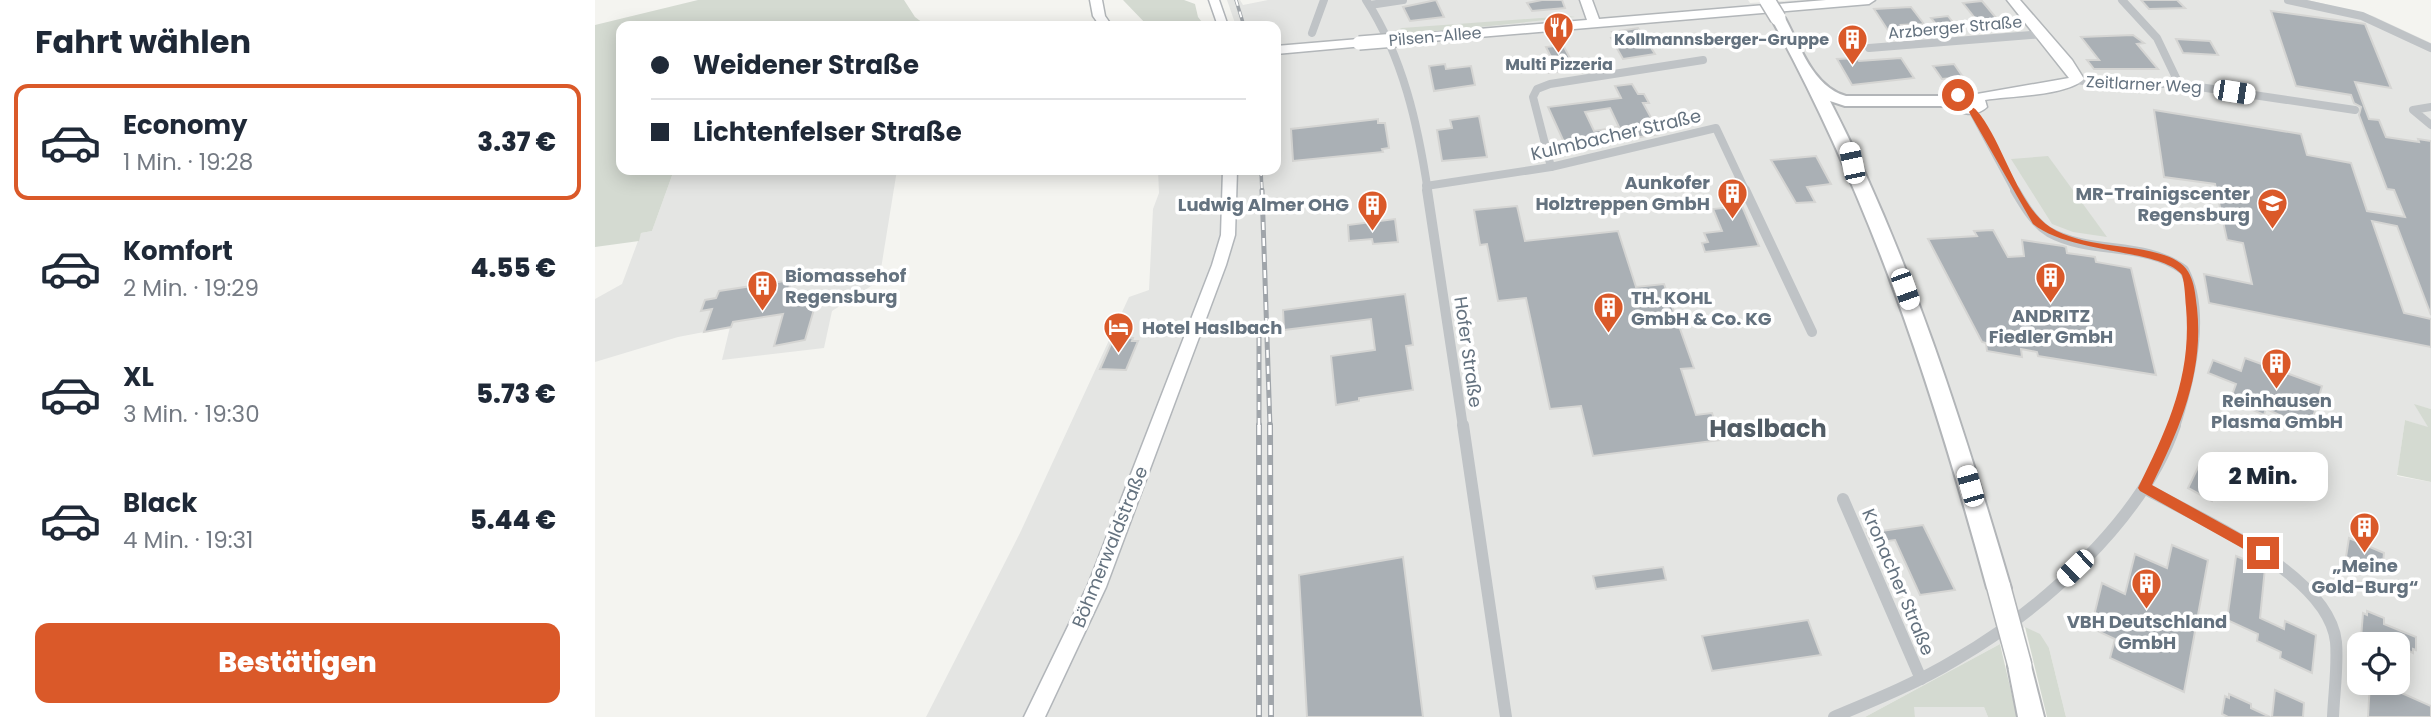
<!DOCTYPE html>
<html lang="de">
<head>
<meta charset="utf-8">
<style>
	:root { --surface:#fff; --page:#f2f2f3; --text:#1f2937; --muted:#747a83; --line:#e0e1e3; --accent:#da5929 }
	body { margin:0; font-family:Poppins,sans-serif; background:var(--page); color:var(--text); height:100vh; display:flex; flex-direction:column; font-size:26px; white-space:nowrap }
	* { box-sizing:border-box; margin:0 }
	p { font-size:23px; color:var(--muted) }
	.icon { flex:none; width:38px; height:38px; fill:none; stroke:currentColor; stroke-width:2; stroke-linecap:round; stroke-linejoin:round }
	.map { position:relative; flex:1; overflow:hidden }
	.details { display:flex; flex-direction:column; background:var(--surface); width:595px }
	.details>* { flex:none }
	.top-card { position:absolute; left:21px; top:21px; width:665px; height:154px; border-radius:14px; box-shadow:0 4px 18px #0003; display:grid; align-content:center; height:154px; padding:0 35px; background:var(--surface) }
	.controls { position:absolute; left:1752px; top:632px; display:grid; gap:14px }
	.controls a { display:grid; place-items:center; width:63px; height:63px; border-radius:14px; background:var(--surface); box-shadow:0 4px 18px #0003; font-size:35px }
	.end { position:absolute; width:32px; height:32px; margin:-16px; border:9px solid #da5929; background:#fff; box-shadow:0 0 0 4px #fff }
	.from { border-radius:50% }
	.bubble { position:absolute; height:49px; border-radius:14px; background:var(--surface); box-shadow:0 4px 18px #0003; font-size:23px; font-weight:800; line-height:49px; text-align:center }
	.car { position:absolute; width:21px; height:42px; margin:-21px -10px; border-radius:9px; box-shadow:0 0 5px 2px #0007; background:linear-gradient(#fff 24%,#345 0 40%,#fff 0 76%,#345 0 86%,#fff 0) }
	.top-card b { display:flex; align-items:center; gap:24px; height:66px; font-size:26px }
	.top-card b+b { border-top:2px solid var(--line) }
	.top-card i { width:18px; height:18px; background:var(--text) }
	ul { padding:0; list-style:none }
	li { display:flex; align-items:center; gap:21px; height:116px; margin:0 14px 10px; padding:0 21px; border:4px solid transparent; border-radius:14px }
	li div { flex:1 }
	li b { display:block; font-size:26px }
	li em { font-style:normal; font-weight:800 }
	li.active { border-color:var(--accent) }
	li>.icon { width:63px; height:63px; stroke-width:1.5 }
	h2 { padding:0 35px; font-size:32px; line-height:84px }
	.action { display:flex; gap:14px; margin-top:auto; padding:14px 35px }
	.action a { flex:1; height:80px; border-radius:14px; background:var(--accent); color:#fff; font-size:28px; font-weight:800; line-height:80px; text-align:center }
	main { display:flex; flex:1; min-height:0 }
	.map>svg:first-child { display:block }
	.built { fill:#e4e5e3; fill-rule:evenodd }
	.green { fill:#d4dad1 }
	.building { fill:#aab0b5; stroke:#d5d5d3; stroke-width:2; fill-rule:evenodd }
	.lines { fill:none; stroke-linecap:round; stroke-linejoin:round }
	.secondary-casing { stroke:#b2b6ba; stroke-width:3 }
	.primary-casing { stroke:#b2b6b9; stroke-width:3 }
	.highway-casing { stroke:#b2b5b8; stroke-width:4 }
	.street-far2 { stroke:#bfc3c6; stroke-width:8 }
	.street-far1 { stroke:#bfc3c6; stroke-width:10 }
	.street { stroke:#bfc3c6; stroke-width:12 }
	.secondary { fill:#fff; fill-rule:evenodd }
	.primary { fill:#fff; fill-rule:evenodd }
	.highway { fill:#fff; fill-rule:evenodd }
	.rail-far2-casing { stroke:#a0a5aa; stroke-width:3.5 }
	.rail-far1-casing { stroke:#a0a5aa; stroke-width:5 }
	.rail-casing { stroke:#a0a5aa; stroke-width:6 }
	.rail-far2 { stroke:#fff; stroke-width:2; stroke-dasharray:6; stroke-linecap:butt }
	.rail-far1 { stroke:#fff; stroke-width:2.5; stroke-dasharray:8; stroke-linecap:butt }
	.rail { stroke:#fff; stroke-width:3.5; stroke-dasharray:10; stroke-linecap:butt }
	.primary-bridge-casing { stroke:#b2b6b9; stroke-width:16; stroke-linecap:butt }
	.highway-bridge-far1-casing { stroke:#b2b5b8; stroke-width:18; stroke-linecap:butt }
	.highway-bridge-casing { stroke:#b2b5b8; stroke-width:26; stroke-linecap:butt }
	.primary-bridge { stroke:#fff; stroke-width:13 }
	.highway-bridge-far1 { stroke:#fff; stroke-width:15 }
	.highway-bridge { stroke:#fff; stroke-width:23 }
	.route { fill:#da5929 }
	.labels { text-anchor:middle; stroke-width:7; stroke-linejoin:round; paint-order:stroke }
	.far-street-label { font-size:16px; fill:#64727f; stroke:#fff }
	.far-poi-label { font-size:16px; font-weight:bold; fill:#64727f; stroke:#fff; text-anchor:end }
	.street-label { font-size:18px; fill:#64727f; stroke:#fff }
	.poi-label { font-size:18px; font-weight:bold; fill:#64727f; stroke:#fff }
	.district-label { font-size:24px; font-weight:bold; fill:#515c65; stroke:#fff }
</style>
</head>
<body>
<main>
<section class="details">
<h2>Fahrt wählen</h2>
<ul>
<li class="active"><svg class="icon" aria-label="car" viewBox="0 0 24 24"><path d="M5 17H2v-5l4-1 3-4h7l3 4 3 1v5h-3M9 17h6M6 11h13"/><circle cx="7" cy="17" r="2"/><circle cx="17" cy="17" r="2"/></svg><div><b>Economy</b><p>1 Min. · 19:28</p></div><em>3.37 €</em></li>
<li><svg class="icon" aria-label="car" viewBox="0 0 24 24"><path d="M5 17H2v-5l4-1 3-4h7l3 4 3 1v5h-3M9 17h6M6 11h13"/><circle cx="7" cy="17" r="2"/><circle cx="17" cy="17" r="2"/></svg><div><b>Komfort</b><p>2 Min. · 19:29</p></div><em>4.55 €</em></li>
<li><svg class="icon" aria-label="car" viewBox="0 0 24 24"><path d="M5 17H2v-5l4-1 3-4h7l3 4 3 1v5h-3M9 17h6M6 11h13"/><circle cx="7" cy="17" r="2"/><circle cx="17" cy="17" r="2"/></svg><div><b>XL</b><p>3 Min. · 19:30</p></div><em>5.73 €</em></li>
<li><svg class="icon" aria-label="car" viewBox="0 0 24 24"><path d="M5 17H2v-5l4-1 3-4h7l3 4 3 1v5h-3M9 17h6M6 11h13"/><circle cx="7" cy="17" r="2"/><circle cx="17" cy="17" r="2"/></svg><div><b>Black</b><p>4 Min. · 19:31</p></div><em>5.44 €</em></li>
</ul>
<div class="action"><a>Bestätigen</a></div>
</section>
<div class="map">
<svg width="1836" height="717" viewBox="0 0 1836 717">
	<rect width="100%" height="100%" fill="#f4f4f0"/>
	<g class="built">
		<path d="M632 0H645L648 5 673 0H1153L1155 3 1202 0H1713L1778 16 1836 43V409L1820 405 1834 428 1810 420 1802 476 1836 482V717H1471L1454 648 1430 627 1405 644 1270 717H331L425 533 534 297 554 290 558 209 564 193 563 170H681V26H641ZM1764 644H1802V682H1764Z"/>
		<polygon points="79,170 302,170 284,281 237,311 229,348 127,360 135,327 83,337 0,362 0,299 27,284 46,233 57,231"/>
		<polygon points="1318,707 1389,707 1393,717 1320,717"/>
	</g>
	<g class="green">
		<polygon points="103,0 309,0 320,17 332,26 26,26 26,170 79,170 57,231 46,233 44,241 0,247 0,25"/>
		<polygon points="528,0 589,0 600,4 603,17 610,26 553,26"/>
		<polygon points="973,16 980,17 799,36 797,32 807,28"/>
		<polygon points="1453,156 1512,237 1478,232 1457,224 1416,159"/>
		<polygon points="1819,404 1836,409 1836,482 1802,475 1810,420 1833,427"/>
		<polygon points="1430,627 1445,634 1454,648 1471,717 1452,717"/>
		<polygon points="1405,644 1422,717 1393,717 1389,707 1319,707 1320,717 1270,717"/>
	</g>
	<g class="building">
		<polygon points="841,0 849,17 815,21 808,7"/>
		<polygon points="947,0 967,0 970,8 937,11 932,3"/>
		<polygon points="1546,0 1582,0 1590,8 1554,9"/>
		<polygon points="1387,1 1402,19 1408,19 1415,28 1391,32 1368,3"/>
		<polygon points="1316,7 1329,24 1306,25 1314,37 1298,38 1279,9"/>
		<polygon points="1676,11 1770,24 1796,88 1760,82 1774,119 1784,120 1791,137 1824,142 1823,139 1836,141 1836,315 1802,226 1777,221 1809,313 1836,319 1836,347 1614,303 1609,274 1657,284 1648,243 1632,240 1620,184 1569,177 1559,110 1706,134 1712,155 1756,163 1772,211 1810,217 1799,190 1792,189 1764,115 1766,107 1759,103 1756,95 1701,86"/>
		<polygon points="1353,16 1366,33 1349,34 1336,18"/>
		<polygon points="1043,28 1060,54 1028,59 1016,38 1020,37 1017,32"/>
		<polygon points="1538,35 1549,43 1542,44 1563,69 1499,69 1492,60 1504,60 1486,37"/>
		<polygon points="1581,39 1615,41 1623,55 1588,53"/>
		<polygon points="968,45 977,62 970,63 980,62 981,69 954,73 950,66 960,65 951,47"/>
		<polygon points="1262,58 1264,61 1306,58 1319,78 1257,85 1242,59"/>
		<polygon points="850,64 851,69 876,66 880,85 839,91 834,66"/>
		<polygon points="1359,64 1368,77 1347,79 1338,66"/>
		<path d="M1037 84 1043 94H1049L1054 103H1048L1065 134 1005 143 1006 146 973 151 953 107 1026 98 1020 86ZM1015 108 1024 127 999 131 990 112Z"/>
		<polygon points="884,116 892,157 847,161 842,130 857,128 855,120"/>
		<polygon points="783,119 783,123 790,123 794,148 787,149 788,152 698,161 696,129"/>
		<polygon points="1221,156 1236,184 1212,187 1220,202 1201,203 1176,160"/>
		<polygon points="922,206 930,241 1023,231 1041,287 1069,284 1099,368 1086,369 1101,415 1117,413 1126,440 998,456 986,406 955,409 931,298 903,301 892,244 885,245 879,210"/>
		<polygon points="1147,206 1164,246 1110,252 1107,243 1113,242 1109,233 1127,231 1118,209"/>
		<polygon points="800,219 803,242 778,244 777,239 754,241 753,225"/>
		<polygon points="1398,230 1413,257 1429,256 1427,240 1468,246 1471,247 1472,253 1500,257 1501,262 1536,268 1561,375 1443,356 1442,352 1426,349 1427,357 1392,351 1391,343 1387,342 1333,239 1382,236 1379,231"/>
		<polygon points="196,280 192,299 213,295 212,300 222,299 210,340 179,346 188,314 138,322 136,327 109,332 117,309 106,311 110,300 121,298 124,291"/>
		<polygon points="810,294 818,345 811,346 818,390 764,398 764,401 741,405 736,356 780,350 776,319 689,330 688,310"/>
		<polygon points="519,337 538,338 537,341 543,341 531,370 505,369"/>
		<polygon points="1650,358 1727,386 1715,428 1671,409 1669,415 1651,407 1653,402 1637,395 1641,384 1613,373 1618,360 1646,371"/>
		<polygon points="1609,455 1633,467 1617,501 1593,488"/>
		<polygon points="1328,525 1360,590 1325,595 1300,540 1277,543 1272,533"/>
		<polygon points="1754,538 1789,553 1787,572 1751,557"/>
		<polygon points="1577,545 1613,560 1589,692 1515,658 1520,639 1496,628 1507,583 1530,594 1540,554 1572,568"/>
		<polygon points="1641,556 1670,568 1665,618 1689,629 1690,621 1721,635 1717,673 1685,658 1686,652 1662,641 1663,634 1632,620"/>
		<polygon points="808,557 828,717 712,717 704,575"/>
		<polygon points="1068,567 1071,580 1001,589 998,576"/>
		<polygon points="1772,611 1789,618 1789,624 1821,637 1821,650 1818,649 1818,653 1802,644 1784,639 1784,644 1780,644 1766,638 1768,613 1772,615"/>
		<polygon points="1213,620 1226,655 1117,671 1107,636"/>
		<polygon points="1775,682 1782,682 1836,706 1836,717 1773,717"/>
		<polygon points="1680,690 1709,703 1708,717 1677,717"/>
		<polygon points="1634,694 1656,704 1656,708 1675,717 1633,717 1627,714 1630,696 1634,698"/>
	</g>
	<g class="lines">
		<defs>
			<g id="secondary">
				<polygon points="614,0 624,0 633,26 623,26"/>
				<polygon points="628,170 642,170 640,235 631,265 511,587 450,717 429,717 493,585 617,265 626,235"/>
			</g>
			<g id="primary">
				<polygon points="495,0 507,0 510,16 517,26 505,26 498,16"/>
				<polygon points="985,0 997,0 1004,19 1231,0 1280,0 1274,4 813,43 807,39 813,35 992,20"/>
				<path d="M1412 0H1425L1477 60 1489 79C1472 96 1414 96 1390 100L1392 107C1379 119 1361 114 1351 101L1362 92 1382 94 1474 78ZM1369 100 1376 101 1378 105 1366 102Z"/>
				<polygon points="764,39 769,40 769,46 681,54 681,46"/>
			</g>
			<g id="highway">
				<path d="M1183 14 1190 18C1205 46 1218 87 1251 96H1359L1367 101 1359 106H1250L1235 101C1315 256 1367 422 1416 588L1412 595 1404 598 1396 595 1392 588C1337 387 1277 202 1176 18Z"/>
				<polygon points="1425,654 1434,658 1449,717 1423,717 1413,666 1416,658"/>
			</g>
		</defs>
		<use href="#secondary" class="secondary-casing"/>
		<use href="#primary" class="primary-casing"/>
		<use href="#highway" class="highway-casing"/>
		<g class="street-far2">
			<path d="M771 0C808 57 823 125 833 192"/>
			<polyline points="1527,0 1562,38 1584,84"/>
			<polyline points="1693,0 1767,16 1836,48"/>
			<polyline points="775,5 808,0"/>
			<polyline points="717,33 729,0"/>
			<polyline points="1274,48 1448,34"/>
			<polyline points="1482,80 1509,84 1584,84 1760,110"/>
			<polyline points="1836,107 1818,110 1836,125"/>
			<polyline points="1377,110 1421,192"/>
			<polyline points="956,167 938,97 942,89 955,84 1108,60"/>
			<polyline points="831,186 956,167 1121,128 1151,192"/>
		</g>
		<g class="street-far1">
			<polyline points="832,190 868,427"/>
			<polyline points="1150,190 1217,332"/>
			<path d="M1420 190C1429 205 1439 223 1454 232 1496 255 1550 241 1589 270 1612 313 1594 384 1580 427"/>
		</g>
		<g class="street">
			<polyline points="868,425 911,717"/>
			<path d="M1549 488C1603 518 1734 574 1741 642 1743 666 1739 693 1738 717"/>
			<polyline points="1248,499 1326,679"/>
			<path d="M1239 717C1280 700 1322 683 1360 660 1445 611 1548 520 1580 425"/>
		</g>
		<use href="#secondary" class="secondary"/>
		<use href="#primary" class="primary"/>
		<use href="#highway" class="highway"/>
		<defs>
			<g id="rail-far2">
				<polyline points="641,0 649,26"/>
				<polyline points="666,170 667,192"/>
			</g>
			<g id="rail-far1">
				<polyline points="667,190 675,427"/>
				<polyline points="664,338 664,427"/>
			</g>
			<g id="rail">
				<polyline points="664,425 664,717"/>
				<polyline points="675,425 676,717"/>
			</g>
		</defs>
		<use href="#rail-far2" class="rail-far2-casing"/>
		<use href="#rail-far1" class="rail-far1-casing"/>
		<use href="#rail" class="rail-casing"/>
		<use href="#rail-far2" class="rail-far2"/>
		<use href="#rail-far1" class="rail-far1"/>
		<use href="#rail" class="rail"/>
		<defs>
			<polyline id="primary-bridge" points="764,43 813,39"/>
			<polyline id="highway-bridge-far1" points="1172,0 1183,18"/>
			<polyline id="highway-bridge" points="1404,588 1425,666"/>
		</defs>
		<use href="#primary-bridge" class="primary-bridge-casing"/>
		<use href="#highway-bridge-far1" class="highway-bridge-far1-casing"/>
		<use href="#highway-bridge" class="highway-bridge-casing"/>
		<use href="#primary-bridge" class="primary-bridge"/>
		<use href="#highway-bridge-far1" class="highway-bridge-far1"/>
		<use href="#highway-bridge" class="highway-bridge"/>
	</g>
	<path class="route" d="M1363 93 1367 95 1364 102C1369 107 1378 105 1382 111 1407 139 1423 207 1455 227 1488 248 1533 243 1569 255 1597 264 1599 281 1602 308 1609 373 1585 428 1557 485L1673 549V557H1663L1545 491 1543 488C1573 427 1597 376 1591 307 1590 297 1590 285 1587 275 1567 249 1475 254 1438 224L1374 112 1361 109 1355 103 1356 96Z"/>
	<defs>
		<symbol id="restaurant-pin" viewBox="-11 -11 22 30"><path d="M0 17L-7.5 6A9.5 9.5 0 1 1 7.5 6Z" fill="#da5929" stroke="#fff"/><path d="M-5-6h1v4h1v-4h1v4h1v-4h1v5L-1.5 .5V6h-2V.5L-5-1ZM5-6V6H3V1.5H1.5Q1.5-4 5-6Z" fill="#fff"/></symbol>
		<symbol id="building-pin" viewBox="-11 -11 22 30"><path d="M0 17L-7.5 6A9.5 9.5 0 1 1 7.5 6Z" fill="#da5929" stroke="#fff"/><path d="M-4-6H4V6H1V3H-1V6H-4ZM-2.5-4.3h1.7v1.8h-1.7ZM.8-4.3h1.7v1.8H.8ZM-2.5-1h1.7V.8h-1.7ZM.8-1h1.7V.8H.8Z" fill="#fff"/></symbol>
		<symbol id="school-pin" viewBox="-11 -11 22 30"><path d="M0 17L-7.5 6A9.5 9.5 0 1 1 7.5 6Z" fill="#da5929" stroke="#fff"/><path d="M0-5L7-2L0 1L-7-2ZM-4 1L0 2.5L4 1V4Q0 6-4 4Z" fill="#fff"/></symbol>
		<symbol id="hotel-pin" viewBox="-11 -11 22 30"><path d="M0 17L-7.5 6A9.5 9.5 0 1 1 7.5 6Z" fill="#da5929" stroke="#fff"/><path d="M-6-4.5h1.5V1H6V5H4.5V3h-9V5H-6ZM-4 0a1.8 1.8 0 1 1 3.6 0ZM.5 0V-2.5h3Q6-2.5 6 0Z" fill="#fff"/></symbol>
	</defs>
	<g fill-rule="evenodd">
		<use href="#restaurant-pin" x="946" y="10" width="35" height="47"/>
		<use href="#building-pin" x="1240" y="22" width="35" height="47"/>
		<use href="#building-pin" x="1120" y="176" width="35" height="47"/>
		<use href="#school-pin" x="1660" y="186" width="35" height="47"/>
		<use href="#building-pin" x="760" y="188" width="35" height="47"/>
		<use href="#building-pin" x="1438" y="260" width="35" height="47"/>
		<use href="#building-pin" x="150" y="268" width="35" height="47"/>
		<use href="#building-pin" x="996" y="290" width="35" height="47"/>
		<use href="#hotel-pin" x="506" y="310" width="35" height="47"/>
		<use href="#building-pin" x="1664" y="346" width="35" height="47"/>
		<use href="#building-pin" x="1752" y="510" width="35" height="47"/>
		<use href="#building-pin" x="1534" y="566" width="35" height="47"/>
	</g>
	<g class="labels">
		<g class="far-street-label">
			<text transform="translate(1360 27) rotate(-5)" y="6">Arzberger Straße</text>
			<text transform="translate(840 36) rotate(-5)" y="6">Pilsen-Allee</text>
			<text transform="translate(1549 84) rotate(3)" y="6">Zeitlarner Weg</text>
		</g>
		<g class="far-poi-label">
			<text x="1234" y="45">Kollmannsberger-Gruppe</text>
			<text x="964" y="70" text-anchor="middle">Multi Pizzeria</text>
		</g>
		<g class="street-label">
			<text transform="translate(1021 135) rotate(-13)" y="6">Kulmbacher Straße</text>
			<text transform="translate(873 352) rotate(82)" y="6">Hofer Straße</text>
			<text transform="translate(515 547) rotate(-68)" y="6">Böhmerwaldstraße</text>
			<text transform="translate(1303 582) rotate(67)" y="6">Kronacher Straße</text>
		</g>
		<g class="poi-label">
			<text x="1115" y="189" text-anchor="end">Aunkofer<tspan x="1115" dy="21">Holztreppen GmbH</tspan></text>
			<text x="1655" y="200" text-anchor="end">MR-Trainigscenter<tspan x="1655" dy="21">Regensburg</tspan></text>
			<text x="754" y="211" text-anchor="end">Ludwig Almer OHG</text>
			<text x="190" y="282" text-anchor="start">Biomassehof<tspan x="190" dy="21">Regensburg</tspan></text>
			<text x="1036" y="304" text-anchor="start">TH. KOHL<tspan x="1036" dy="21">GmbH &amp; Co. KG</tspan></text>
			<text x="1456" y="322">ANDRITZ<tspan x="1456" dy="21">Fiedler GmbH</tspan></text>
			<text x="547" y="334" text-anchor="start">Hotel Haslbach</text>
			<text x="1682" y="407">Reinhausen<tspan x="1682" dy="21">Plasma GmbH</tspan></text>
			<text x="1770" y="572">„Meine<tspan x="1770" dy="21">Gold-Burg“</tspan></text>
			<text x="1552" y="628">VBH Deutschland<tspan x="1552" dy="21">GmbH</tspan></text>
		</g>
		<g class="district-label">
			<text x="1173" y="437">Haslbach</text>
		</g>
	</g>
</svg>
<div class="controls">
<a><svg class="icon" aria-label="locate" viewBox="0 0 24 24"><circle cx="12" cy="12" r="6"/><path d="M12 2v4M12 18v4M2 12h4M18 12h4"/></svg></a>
</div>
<i class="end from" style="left:1363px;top:95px"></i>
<i class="end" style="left:1668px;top:553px"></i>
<div class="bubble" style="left:1603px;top:452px;width:130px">2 Min.</div>
<i class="car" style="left:1639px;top:92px;rotate:99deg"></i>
<i class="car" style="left:1257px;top:163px;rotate:348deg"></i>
<i class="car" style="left:1310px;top:289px;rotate:160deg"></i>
<i class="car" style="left:1375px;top:486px;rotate:344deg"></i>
<i class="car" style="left:1480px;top:568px;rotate:226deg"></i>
<div class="top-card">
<b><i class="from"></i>Weidener Straße</b>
<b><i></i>Lichtenfelser Straße</b>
</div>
</div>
</main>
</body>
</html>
